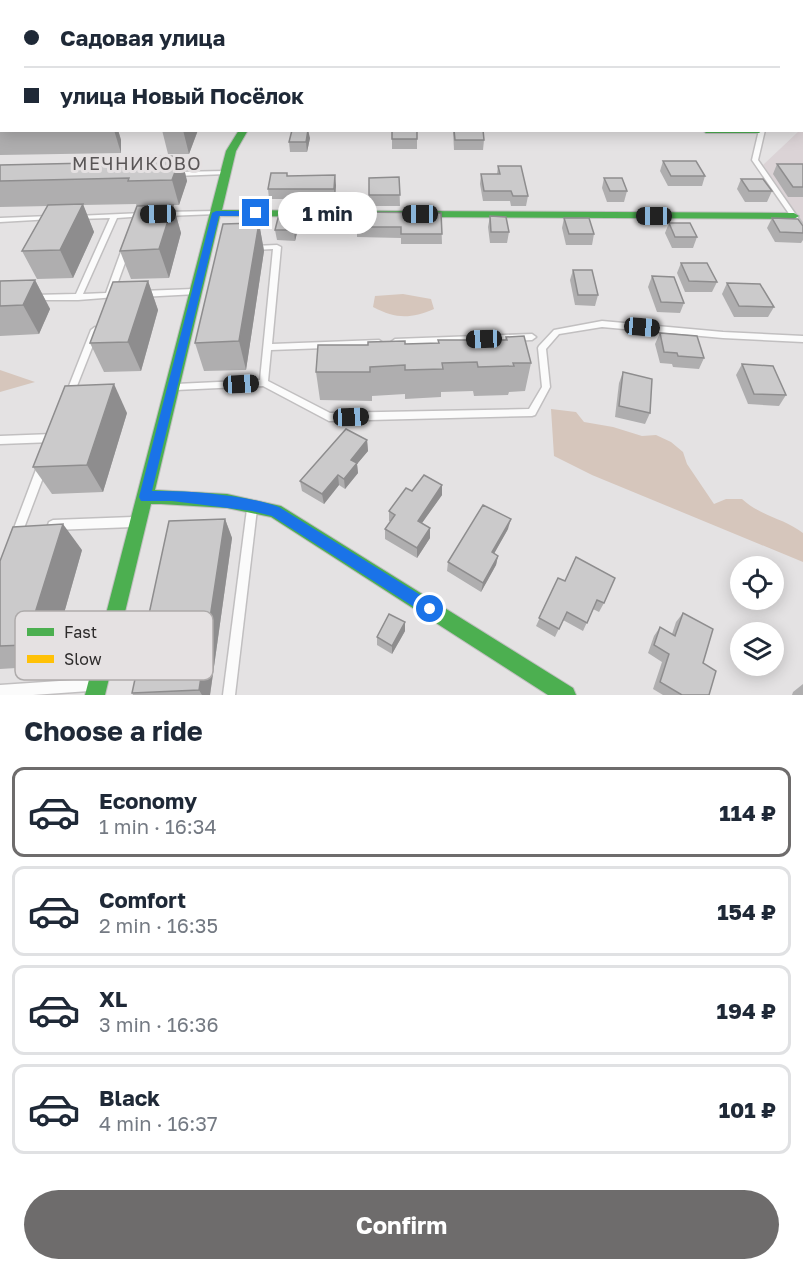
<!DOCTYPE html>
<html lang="en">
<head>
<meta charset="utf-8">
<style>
	:root { --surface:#fff; --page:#f6f6f7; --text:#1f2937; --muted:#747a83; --line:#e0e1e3; --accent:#6e6c6c }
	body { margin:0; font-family:"Golos Text",sans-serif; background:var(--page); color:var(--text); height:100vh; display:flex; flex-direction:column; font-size:22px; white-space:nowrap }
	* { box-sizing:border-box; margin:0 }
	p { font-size:20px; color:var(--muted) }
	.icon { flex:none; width:33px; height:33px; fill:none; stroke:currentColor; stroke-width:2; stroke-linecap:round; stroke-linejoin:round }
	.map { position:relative; height:695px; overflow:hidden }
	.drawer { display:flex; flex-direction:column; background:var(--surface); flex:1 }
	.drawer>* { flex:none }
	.banner { position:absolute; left:0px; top:0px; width:804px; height:132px; box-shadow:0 3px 15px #0003; display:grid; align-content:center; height:132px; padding:0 24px; background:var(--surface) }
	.buttons { position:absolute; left:730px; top:556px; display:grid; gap:12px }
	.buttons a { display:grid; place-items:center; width:54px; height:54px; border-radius:50%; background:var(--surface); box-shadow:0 3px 15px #0003; font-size:30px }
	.end { position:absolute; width:27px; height:27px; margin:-14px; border:8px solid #1a73e8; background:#fff; box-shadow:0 0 0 3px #fff }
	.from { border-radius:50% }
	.bubble { position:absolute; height:42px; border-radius:21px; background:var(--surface); box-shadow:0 3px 15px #0003; font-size:20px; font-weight:700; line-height:42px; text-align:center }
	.car { position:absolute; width:18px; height:36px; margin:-18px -9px; border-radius:8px; box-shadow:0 0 4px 2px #0007; background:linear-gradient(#222 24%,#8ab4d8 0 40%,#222 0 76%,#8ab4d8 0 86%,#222 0) }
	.banner b { display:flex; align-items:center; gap:21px; height:57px; font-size:22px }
	.banner b+b { border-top:2px solid var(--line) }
	.banner i { width:15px; height:15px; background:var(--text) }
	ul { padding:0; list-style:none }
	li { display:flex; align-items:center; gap:18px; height:90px; margin:0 12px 9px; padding:0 12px; border:3px solid var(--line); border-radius:12px }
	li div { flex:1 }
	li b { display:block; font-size:22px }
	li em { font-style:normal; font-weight:700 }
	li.selected { border-color:var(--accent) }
	li>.icon { width:54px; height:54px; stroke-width:1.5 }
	h2 { padding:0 24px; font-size:27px; line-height:72px }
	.cta { display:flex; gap:12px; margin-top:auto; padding:12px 24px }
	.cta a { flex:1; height:69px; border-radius:36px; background:var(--accent); color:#fff; font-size:24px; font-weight:700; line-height:69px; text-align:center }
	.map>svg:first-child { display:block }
	.built { fill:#dbd3d6 }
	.green { fill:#d6c6bc }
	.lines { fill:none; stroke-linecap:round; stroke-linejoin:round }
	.lane-casing { stroke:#c1bfc0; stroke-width:3 }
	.fast-casing { stroke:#c1bfc0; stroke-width:2 }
	.slow-casing { stroke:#c1bfc0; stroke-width:2 }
	.lane { fill:#fbfbfb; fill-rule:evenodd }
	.fast { fill:#4caf50; fill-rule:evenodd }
	.slow { fill:#ffc107; fill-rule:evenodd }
	.wall { fill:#afaeaf }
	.shaded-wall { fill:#8e8d8e }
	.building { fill:#cbcacb; stroke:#8e8d8e; stroke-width:1.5 }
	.route { fill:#1a73e8 }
	.labels { text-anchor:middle; stroke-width:6; stroke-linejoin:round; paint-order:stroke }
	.far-quarter-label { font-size:18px; letter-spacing:1.5px; fill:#595556; stroke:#e5e1e2 }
	.key { fill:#e5e1e2; stroke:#aeabab; stroke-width:1.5 }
	.key-label { font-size:16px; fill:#2e2c2c }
</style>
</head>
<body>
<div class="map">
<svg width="803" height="695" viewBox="0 0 803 695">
	<rect width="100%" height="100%" fill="#e4e2e3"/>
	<polygon class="built" points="803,126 803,223 763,165 799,131 802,130"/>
	<g class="green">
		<path d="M403 294 431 299 434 309C410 319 396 319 373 307L375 296Z"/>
		<polygon points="0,370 35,382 0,392"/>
		<path d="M551 409 576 412 584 422 613 427 642 436 656 435 671 442 683 452 687 464 714 504 726 499H742C762 517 783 518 803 533V562L592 475 554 456Z"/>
	</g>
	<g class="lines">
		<defs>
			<g id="lane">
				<polygon points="759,130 765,130 758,160 803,225 803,232 801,231 752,160"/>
				<polygon points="225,171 227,172 227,174 175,176 172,174 175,172"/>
				<polygon points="215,211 217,212 217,214 165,216 162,214 165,212"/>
				<polygon points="143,213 145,214 145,216 117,218 83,294 106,293 122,249 126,247 130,249 114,293 117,295 116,297 78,300 30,300 29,298 30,296 33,295 76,294 110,218 78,219 76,218 76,216"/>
				<polygon points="50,216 53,218 52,219 0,222 0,218"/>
				<polygon points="277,245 281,247 272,344 379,340 383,343 379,346 271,350 268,381 330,413 529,409 542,387 538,348 539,346 554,330 602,321 723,332 803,336 803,342 723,338 602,327 559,334 546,349 550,387 535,415 532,416 329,421 263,386 176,390 173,389 172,387 173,385 176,384 260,380 273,249 254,250 250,248 254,246"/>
				<polygon points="194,289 197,290 198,292 197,294 141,297 137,294 141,291"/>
				<polygon points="95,327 99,330 73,396 72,398 66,398 65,396 91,330"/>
				<polygon points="532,334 536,337 532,340 395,345 391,342 395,339"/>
				<polygon points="53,434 56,435 58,438 56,441 53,442 0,444 0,436"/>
				<polygon points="42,463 45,464 47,467 21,536 20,539 16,541 12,539 11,536 37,467 39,464"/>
				<polygon points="252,504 256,506 257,509 235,695 223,695 247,509 248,506"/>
				<polygon points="133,517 137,519 138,522 137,525 133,527 53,530 49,528 48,525 49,522 53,520"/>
				<polygon points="89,679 93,681 95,685 93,689 89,691 33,695 0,695 0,685"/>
			</g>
			<g id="fast">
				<polygon points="697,0 704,0 705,2 698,2"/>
				<polygon points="239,130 248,130 236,151 222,210 794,213 799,216 794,219 220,216 155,490 227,494 281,506 573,688 576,695 548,695 271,517 227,508 161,504 151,504 105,695 85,695 226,151"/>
				<polygon points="702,130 763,130 759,133 706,133"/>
			</g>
			<g id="slow">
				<polygon points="55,0 61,0 54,2"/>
				<polygon points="0,76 2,76 0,81"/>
			</g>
		</defs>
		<use href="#lane" class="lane-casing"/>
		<use href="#fast" class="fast-casing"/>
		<use href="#slow" class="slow-casing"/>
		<use href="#lane" class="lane"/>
		<use href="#fast" class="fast"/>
		<use href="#slow" class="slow"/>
	</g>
	<g class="wall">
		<rect x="400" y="0" width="39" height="2"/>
		<polygon points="0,116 2,116 2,130 118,130 121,140 121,153 0,155"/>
		<polygon points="162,130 198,130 189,154 168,154"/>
		<rect x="392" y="130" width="25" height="19"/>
		<polygon points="453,130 483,130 484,140 483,150 454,150"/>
		<polygon points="310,138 307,152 290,152 289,142"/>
		<polygon points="181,156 187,181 179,205 173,205 181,233 169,278 131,279 120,251 137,206 136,204 83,205 94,232 73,278 37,279 22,251 48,206 0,207 0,165 137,162"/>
		<polygon points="663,161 705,176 702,186 668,186 660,171"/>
		<polygon points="777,164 803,164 803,197 788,197 773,174"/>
		<polygon points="498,166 528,196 526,206 511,206 510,201 483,201 480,184 481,174 497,174"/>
		<polygon points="288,176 336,185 335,199 269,199 268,189"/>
		<polygon points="399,177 400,206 369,206 369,195"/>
		<polygon points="604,178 627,191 624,202 607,202 602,188"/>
		<polygon points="741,179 772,191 767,202 745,202 737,189"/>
		<polygon points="441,213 442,244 401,244 401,238 357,237 357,227"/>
		<polygon points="297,214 299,225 295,241 277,240 275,230"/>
		<polygon points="490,216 509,232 507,243 490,243 488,227"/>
		<polygon points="564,218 594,234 592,245 566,245 562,228"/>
		<polygon points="772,218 803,226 803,240 801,243 775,242 767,228"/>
		<polygon points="259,223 264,251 246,370 204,371 195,343"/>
		<polygon points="669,223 697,237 693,248 672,248 665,233"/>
		<polygon points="681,263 717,282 712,292 685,292 677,273"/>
		<polygon points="573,270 598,295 595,306 575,305 570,280"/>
		<polygon points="652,276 684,303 680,313 657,312 648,287"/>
		<polygon points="35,280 50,309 39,334 0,336 0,281"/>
		<polygon points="148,281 158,310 141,371 104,372 90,343"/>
		<polygon points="727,283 774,307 768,317 734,317 722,294"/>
		<polygon points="660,333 704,358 699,369 673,367 672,364 660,363 655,344"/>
		<polygon points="506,337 531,363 525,391 509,392 508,395 474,396 473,391 441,392 441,397 405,399 405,394 372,396 372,401 320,400 316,372 368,345 438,343 438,340 505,340"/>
		<polygon points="742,364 786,395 779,406 748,404 736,375"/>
		<polygon points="623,372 650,413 645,424 615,417 619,383"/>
		<polygon points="127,413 103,492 52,494 33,467"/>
		<polygon points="367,440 368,451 357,464 358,473 345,489 339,485 324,504 302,491 300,481"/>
		<polygon points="412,491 442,495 422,523 430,538 417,558 385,539 385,529 391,521 389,521 389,511"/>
		<polygon points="225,519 232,538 210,695 133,695 132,693"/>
		<polygon points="508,529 494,553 498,556 496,565 481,592 447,571 448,562"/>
		<polygon points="82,550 49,666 0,669 0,561"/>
		<polygon points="558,578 604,603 599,612 593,609 583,631 563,620 555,637 536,626"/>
		<polygon points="683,613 703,663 709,695 663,695 653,689 662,662 648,653 654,636 660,627 672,634 676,622"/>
		<polygon points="405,622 405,631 392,654 377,645 377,637"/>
		<polygon points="803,684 803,695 792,695 793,692"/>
	</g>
	<g class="shaded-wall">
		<polygon points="114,130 118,130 121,140 121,153"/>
		<polygon points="183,130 198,130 189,154"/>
		<polygon points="308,130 310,138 307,152 306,142"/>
		<polygon points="181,156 187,181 179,205 172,180"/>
		<polygon points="335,175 336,185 335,199 334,189"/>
		<polygon points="83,204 94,232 73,278 60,250"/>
		<polygon points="173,205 181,233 169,278 159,249"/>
		<polygon points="297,214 299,225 295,241 294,230"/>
		<polygon points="259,223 264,251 246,370 239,341"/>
		<polygon points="35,280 50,309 39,334 23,305"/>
		<polygon points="148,281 158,310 141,371 128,342"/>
		<polygon points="114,384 127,413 103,492 87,465"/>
		<polygon points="367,440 368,451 357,464 358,473 345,489 344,479 351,460"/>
		<polygon points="338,475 339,485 324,504 322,494"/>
		<polygon points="442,485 442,495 417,530 418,521"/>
		<polygon points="225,519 232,538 210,695 202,695 199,690"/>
		<polygon points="511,519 508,529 490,561 492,552"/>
		<polygon points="63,524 82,550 49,666 25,645"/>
		<polygon points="430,528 430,538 417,558 417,548"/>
		<polygon points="498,556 496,565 481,592 483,583"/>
		<polygon points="405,622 405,631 392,654 392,646"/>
	</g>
	<g class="building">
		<polygon points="301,0 378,0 378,2 300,2"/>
		<polygon points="481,0 601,0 602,2 481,2"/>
		<polygon points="652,0 678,0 679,2 652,2"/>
		<rect x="0" y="116" width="2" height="12"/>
		<polygon points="292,130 308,130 306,142 289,142"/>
		<rect x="392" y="130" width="25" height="9"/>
		<polygon points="454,130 483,130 484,140 455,140"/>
		<polygon points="181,156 172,180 128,181 129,178 0,181 0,165 137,162 139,157"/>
		<polygon points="663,161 696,161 705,176 671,176"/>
		<polygon points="777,164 803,164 803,187 793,187"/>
		<polygon points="498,166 521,166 528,196 513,196 511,191 484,191 481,174 500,174"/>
		<polygon points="271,173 287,173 287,176 335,175 334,189 268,189"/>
		<polygon points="399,177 400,195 369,195 369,178"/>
		<polygon points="604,178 622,178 627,191 610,191"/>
		<polygon points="741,179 763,179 772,191 749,191"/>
		<polygon points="83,204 60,250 22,251 48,205"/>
		<polygon points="173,205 159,249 120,251 137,206"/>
		<polygon points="358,212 441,213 442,234 401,234 401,227 357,227"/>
		<polygon points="279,214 297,214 294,230 275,230"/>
		<polygon points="490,216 506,217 509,232 491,232"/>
		<polygon points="564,218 589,218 594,234 569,234"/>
		<polygon points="772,218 798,219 803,226 803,233 780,232"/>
		<polygon points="259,223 239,341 195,343 223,224"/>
		<polygon points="669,223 690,223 697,237 675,237"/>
		<polygon points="681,263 707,263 717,282 689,281"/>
		<polygon points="573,270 592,270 598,295 578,295"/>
		<polygon points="652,276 674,277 684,303 661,302"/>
		<polygon points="35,280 23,305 0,306 0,281"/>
		<polygon points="148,281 128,342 90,343 113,282"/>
		<polygon points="727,283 760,284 774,307 739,306"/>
		<polygon points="660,333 697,336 704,358 678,356 677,353 664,352"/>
		<polygon points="524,336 531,363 513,363 514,366 478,367 477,362 442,363 443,369 405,370 405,365 370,367 370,372 316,372 318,345 368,345 368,342 405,341 405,344 439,343 438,340 507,340 506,337"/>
		<polygon points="742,364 773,366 786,395 754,394"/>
		<polygon points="623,372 652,379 650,413 619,406"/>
		<polygon points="114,384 87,465 33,467 65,386"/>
		<polygon points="346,429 367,440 351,460 357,463 344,479 338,475 322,494 300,481"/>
		<polygon points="424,475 442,485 418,521 430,528 417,548 385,529 395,515 389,511 406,488 412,491"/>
		<polygon points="483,505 511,519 492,552 498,556 483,583 448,562"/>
		<polygon points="225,519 199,690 132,693 169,521"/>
		<polygon points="63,524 25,645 0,646 0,561 13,527"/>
		<polygon points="576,557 615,578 604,603 597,600 587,623 567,612 559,629 539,618 558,578 565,581"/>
		<polygon points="683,613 713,629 703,663 716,671 709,695 682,695 660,682 669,654 654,645 660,627 675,636"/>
		<polygon points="389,614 405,622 392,646 377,637"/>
	</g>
	<path class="route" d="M216 211H256L260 213 256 216H219L152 491C188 490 246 495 279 507L435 604 437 609 435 614 430 616 425 614 272 516 252 511 172 501H141L139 497 212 213Z"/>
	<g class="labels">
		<g class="far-quarter-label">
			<text x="137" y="170">МЕЧНИКОВО</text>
		</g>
	</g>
	<rect x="15" y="611" width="198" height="69" rx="9" class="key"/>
	<rect x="27" y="628" width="27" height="8" fill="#4caf50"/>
	<rect x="27" y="655" width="27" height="8" fill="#ffc107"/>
	<g class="key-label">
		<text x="64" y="638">Fast</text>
		<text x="64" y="665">Slow</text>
	</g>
</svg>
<div class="buttons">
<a><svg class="icon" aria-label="locate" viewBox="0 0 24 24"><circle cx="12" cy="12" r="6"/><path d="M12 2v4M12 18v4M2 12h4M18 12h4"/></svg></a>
<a><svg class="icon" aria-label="layers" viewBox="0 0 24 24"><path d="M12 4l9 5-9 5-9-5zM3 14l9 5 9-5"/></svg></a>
</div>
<i class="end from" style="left:430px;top:609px"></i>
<i class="end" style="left:256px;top:213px"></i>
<div class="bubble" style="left:278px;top:192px;width:99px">1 min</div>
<i class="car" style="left:158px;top:214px;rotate:269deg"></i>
<i class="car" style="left:420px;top:214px;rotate:270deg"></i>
<i class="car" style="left:654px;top:216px;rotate:270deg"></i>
<i class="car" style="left:642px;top:327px;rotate:95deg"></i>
<i class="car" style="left:484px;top:339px;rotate:268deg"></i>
<i class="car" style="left:241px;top:384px;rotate:87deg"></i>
<i class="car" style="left:351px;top:417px;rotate:88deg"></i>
<div class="banner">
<b><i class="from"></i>Садовая улица</b>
<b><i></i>улица Новый Посёлок</b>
</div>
</div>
<section class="drawer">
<h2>Choose a ride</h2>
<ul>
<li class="selected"><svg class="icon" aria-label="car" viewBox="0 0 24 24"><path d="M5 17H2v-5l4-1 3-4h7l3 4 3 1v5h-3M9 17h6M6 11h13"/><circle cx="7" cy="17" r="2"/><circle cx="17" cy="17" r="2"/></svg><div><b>Economy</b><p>1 min · 16:34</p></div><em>114 ₽</em></li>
<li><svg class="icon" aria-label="car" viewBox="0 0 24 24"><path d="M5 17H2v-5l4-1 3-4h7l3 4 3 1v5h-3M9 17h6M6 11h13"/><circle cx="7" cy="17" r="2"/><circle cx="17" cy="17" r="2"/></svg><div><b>Comfort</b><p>2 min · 16:35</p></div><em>154 ₽</em></li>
<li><svg class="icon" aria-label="car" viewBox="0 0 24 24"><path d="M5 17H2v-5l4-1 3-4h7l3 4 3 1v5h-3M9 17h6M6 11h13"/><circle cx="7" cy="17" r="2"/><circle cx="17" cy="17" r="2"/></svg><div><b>XL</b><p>3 min · 16:36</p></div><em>194 ₽</em></li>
<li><svg class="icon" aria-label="car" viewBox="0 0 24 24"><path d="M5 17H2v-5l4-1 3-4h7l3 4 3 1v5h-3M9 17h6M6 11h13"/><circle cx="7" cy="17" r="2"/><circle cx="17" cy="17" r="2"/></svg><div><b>Black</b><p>4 min · 16:37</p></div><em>101 ₽</em></li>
</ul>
<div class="cta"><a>Confirm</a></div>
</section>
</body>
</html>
